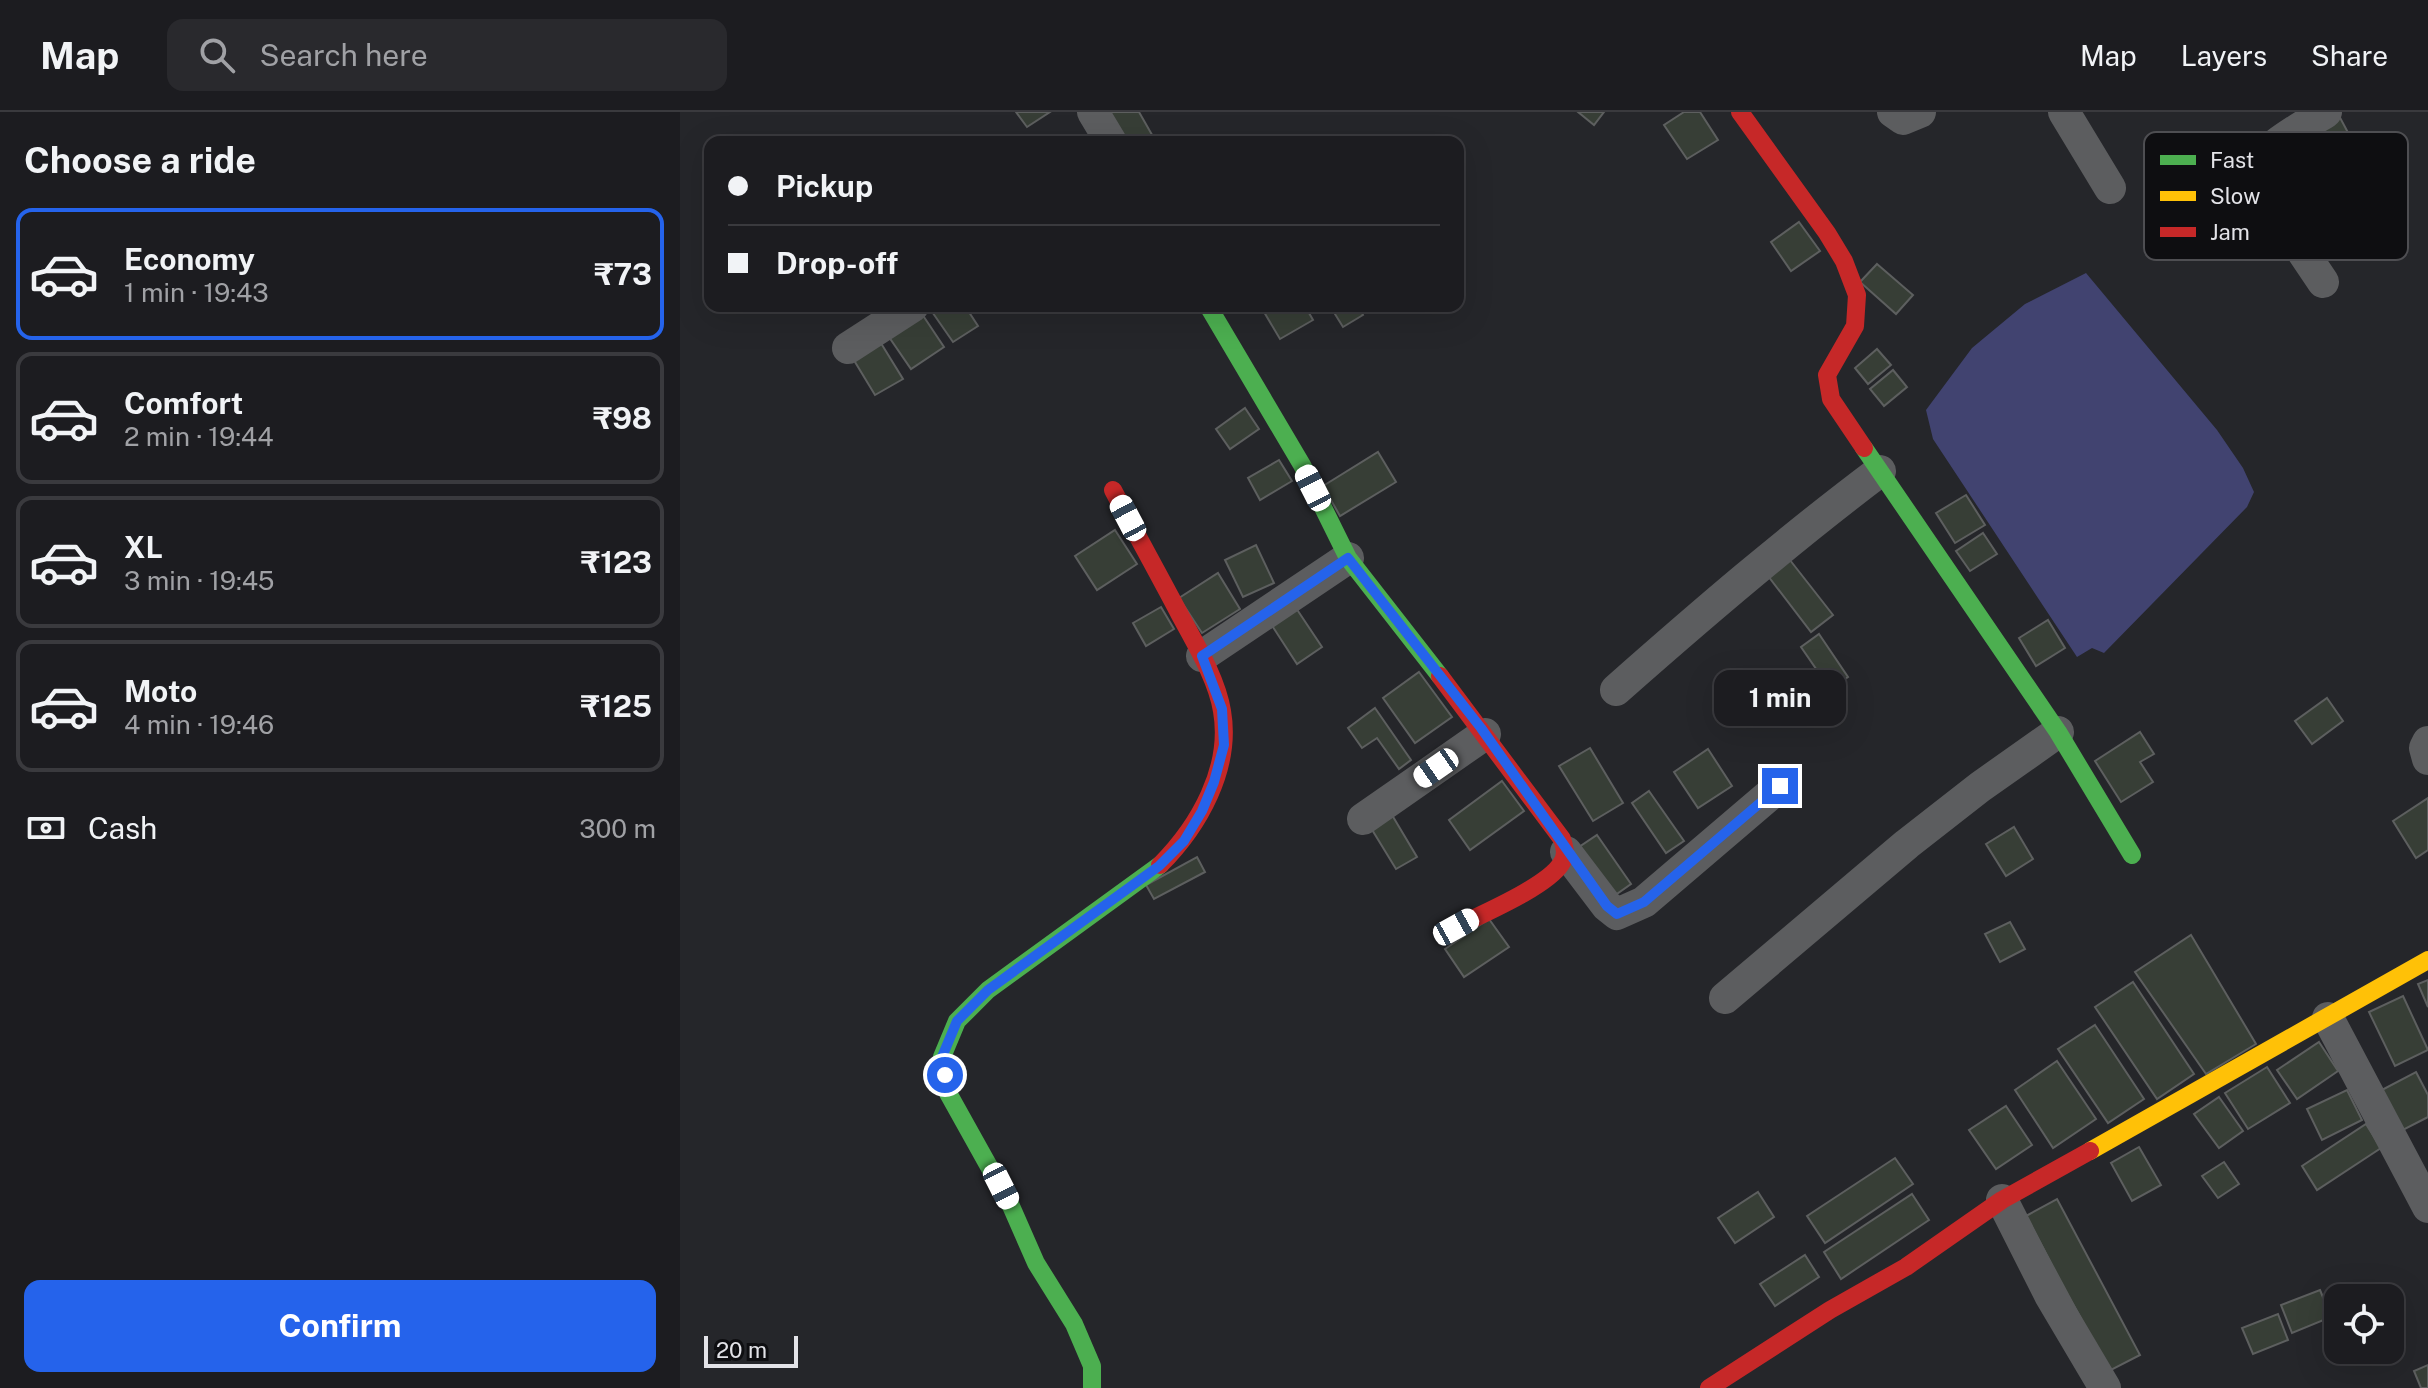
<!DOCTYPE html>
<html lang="en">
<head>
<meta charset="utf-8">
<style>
	:root { --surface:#1c1c20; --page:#29292d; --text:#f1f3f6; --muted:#a0a1a5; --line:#3a3a3e; --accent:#2563eb }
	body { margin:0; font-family:"Public Sans",sans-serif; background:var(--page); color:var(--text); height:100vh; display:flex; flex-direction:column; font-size:30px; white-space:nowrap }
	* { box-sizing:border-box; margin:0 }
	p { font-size:26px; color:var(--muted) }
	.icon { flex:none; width:44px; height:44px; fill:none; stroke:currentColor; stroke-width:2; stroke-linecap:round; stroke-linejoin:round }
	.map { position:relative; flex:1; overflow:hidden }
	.drawer { display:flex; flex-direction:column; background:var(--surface); width:680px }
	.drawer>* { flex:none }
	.guide { position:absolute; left:24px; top:24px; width:760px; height:176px; border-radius:16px; box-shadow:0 8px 32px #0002,0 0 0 2px var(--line); display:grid; align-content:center; height:176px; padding:0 24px; background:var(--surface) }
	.fabs { position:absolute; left:1644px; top:1172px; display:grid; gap:16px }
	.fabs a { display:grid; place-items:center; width:80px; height:80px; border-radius:16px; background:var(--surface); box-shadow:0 8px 32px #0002,0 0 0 2px var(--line); font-size:40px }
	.scale { position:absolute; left:24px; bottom:20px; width:94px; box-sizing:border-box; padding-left:8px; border:4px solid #e3e3e8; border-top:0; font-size:22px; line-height:28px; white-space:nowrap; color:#e3e3e8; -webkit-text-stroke:6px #0e0e11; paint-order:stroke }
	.end { position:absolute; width:36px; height:36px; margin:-18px; border:10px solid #2563eb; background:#fff; box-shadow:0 0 0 4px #fff }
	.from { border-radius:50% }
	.bubble { position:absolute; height:56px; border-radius:16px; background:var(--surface); box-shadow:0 8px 32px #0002,0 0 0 2px var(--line); font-size:26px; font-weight:700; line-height:56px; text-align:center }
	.car { position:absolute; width:24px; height:48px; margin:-24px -12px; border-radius:10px; box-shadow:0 0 6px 2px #0007; background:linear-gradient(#fff 24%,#345 0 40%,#fff 0 76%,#345 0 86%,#fff 0) }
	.guide b { display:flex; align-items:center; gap:28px; height:76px; font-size:30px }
	.guide b+b { border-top:2px solid var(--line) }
	.guide i { width:20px; height:20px; background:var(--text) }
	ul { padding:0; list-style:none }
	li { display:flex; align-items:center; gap:24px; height:132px; margin:0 16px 12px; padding:0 8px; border:4px solid var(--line); border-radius:16px }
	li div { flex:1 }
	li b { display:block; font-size:30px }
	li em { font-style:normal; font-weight:700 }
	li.current { border-color:var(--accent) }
	li>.icon { width:72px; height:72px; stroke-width:1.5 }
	h2 { padding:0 24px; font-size:36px; line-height:96px }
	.pay { display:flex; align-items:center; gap:20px; height:88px; padding:0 24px; font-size:30px }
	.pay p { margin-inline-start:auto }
	.action { display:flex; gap:16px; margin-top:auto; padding:16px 24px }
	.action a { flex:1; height:92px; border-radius:16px; background:var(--accent); color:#fff; font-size:32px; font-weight:700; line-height:92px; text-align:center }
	header { display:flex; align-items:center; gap:48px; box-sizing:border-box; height:112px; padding:0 40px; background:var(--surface); border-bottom:2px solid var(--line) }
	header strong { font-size:38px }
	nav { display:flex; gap:44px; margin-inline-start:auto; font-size:28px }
	.search { width:560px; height:72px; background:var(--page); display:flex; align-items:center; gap:20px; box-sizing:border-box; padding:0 28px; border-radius:16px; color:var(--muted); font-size:30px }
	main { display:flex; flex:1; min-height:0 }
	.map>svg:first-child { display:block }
	.water { fill:#414370 }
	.building { fill:#373e36; stroke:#5d5f5f; stroke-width:2 }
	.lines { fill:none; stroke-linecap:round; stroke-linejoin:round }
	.street { stroke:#5c5d5f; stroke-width:32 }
	.fast { stroke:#4caf50; stroke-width:18 }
	.slow { stroke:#ffc107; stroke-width:18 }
	.jam { stroke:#c62828; stroke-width:18 }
	.route { stroke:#2563eb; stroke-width:10 }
	.key { fill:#0e0e11; stroke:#4e4e52; stroke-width:2 }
	.key-label { font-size:22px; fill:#e3e3e8 }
</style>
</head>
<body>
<header>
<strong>Map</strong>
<div class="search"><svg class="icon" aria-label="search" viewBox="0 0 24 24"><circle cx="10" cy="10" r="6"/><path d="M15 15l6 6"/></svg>Search here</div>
<nav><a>Map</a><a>Layers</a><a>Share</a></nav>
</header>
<main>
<section class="drawer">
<h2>Choose a ride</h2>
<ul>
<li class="current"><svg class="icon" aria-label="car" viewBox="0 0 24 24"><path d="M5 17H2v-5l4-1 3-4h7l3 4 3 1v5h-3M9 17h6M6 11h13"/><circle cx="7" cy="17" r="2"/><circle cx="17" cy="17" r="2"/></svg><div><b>Economy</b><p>1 min · 19:43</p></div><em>₹73</em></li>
<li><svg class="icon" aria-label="car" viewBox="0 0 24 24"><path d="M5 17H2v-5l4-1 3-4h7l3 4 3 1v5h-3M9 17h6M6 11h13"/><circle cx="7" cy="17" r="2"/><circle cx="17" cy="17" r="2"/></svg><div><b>Comfort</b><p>2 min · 19:44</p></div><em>₹98</em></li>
<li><svg class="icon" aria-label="car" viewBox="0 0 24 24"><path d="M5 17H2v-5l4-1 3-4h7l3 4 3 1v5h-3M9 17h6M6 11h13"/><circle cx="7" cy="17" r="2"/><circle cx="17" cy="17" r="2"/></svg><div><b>XL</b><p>3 min · 19:45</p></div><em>₹123</em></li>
<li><svg class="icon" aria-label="car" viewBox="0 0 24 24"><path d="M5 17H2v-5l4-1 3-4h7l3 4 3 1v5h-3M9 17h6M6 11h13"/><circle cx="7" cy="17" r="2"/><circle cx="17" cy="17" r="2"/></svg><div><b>Moto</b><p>4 min · 19:46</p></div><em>₹125</em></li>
</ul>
<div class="pay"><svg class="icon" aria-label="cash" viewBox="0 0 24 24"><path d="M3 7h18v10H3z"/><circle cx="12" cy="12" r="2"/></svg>Cash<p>300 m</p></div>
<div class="action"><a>Confirm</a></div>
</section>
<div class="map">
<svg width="1748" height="1276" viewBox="0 0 1748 1276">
	<rect width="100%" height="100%" fill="#25262a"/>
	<polygon class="water" points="1406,161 1537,318 1563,356 1574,380 1567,395 1424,541 1412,536 1397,545 1253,327 1246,298 1292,236 1345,192"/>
	<g class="building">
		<polygon points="336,0 370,0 347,15"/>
		<polygon points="427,0 459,0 475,28 471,30 445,30"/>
		<polygon points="898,0 924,0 914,13"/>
		<polygon points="1004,0 1020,0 1038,28 1007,47 984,13"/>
		<polygon points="1657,0 1672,28 1647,42 1631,12"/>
		<polygon points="1652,106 1668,135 1642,150 1626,120"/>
		<polygon points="1119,110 1140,139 1111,159 1091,130"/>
		<polygon points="1197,152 1233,183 1216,202 1180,170"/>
		<polygon points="248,194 285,194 298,214 273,230"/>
		<polygon points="625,194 633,208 600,227 581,195"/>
		<polygon points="650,194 678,194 683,203 663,215"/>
		<polygon points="242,202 264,235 231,257 209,225"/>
		<polygon points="199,228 223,267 195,283 172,245"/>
		<polygon points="1197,237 1211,253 1188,272 1175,256"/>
		<polygon points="1213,258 1227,275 1204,294 1190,277"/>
		<polygon points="565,296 579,317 550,337 536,317"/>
		<polygon points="698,340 716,370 660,404 643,374"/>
		<polygon points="599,348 612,369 580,388 568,366"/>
		<polygon points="1286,383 1305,413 1275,431 1256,401"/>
		<polygon points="435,418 457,452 417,478 395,444"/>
		<polygon points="1303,421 1317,442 1290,459 1276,439"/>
		<polygon points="576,433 594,471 563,485 545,448"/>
		<polygon points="1106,443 1153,503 1131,520 1085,460"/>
		<polygon points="538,461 560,497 522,521 499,486"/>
		<polygon points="614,493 642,535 617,552 589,509"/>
		<polygon points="481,495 494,517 466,534 453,511"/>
		<polygon points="1368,508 1385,536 1356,554 1339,526"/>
		<polygon points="1139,522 1168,565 1150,577 1121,535"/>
		<polygon points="739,560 772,605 735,631 703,586"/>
		<polygon points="1647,586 1663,609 1632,632 1615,609"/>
		<polygon points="695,596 731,648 719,657 697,626 682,636 668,616"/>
		<polygon points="1460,620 1474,642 1460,650 1473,670 1441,690 1415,649"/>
		<polygon points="910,636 943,691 913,709 879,654"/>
		<polygon points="1028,637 1052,674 1018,696 994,660"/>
		<polygon points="822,669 844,699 790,738 769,708"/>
		<polygon points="969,679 1004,729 986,741 952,691"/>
		<polygon points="1748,686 1748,738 1736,746 1713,709"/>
		<polygon points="712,703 737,745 716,757 691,716"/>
		<polygon points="1334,715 1353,747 1326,764 1306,732"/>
		<polygon points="917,723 951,772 931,786 896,737"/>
		<polygon points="517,745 525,760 474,787 466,773"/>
		<polygon points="809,807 829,835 784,865 765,837"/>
		<polygon points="1330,810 1345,837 1320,850 1305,822"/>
		<polygon points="1511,823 1576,932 1526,962 1455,860"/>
		<polygon points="1748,868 1748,895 1738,872"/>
		<polygon points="1453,870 1514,962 1477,987 1415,895"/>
		<polygon points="1723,884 1748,938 1715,954 1689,900"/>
		<polygon points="1415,913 1464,987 1428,1011 1378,937"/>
		<polygon points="1639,930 1658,959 1617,987 1597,958"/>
		<polygon points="1377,949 1416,1007 1373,1036 1335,978"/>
		<polygon points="1587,955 1610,991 1568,1017 1545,981"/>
		<polygon points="1736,960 1748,983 1748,1005 1719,1020 1698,980"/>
		<polygon points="1667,978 1682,1008 1642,1028 1627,997"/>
		<polygon points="1539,985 1563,1019 1539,1036 1514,1002"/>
		<polygon points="1326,994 1352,1033 1316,1057 1289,1018"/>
		<polygon points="1686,1012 1701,1036 1637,1078 1622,1054"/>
		<polygon points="1459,1035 1481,1073 1452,1089 1431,1051"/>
		<polygon points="1215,1046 1233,1072 1145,1131 1127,1104"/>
		<polygon points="1544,1050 1559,1072 1538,1086 1522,1064"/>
		<polygon points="1078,1080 1094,1105 1055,1131 1038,1106"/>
		<polygon points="1232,1082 1249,1108 1161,1167 1144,1140"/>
		<polygon points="1377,1087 1460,1243 1429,1259 1346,1104"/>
		<polygon points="1125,1143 1139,1165 1095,1194 1080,1172"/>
		<polygon points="1640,1178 1651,1205 1612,1221 1601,1193"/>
		<polygon points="1598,1202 1608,1228 1573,1242 1562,1216"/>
		<polygon points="1748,1253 1748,1276 1741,1276 1734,1259"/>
	</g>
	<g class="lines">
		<g class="street">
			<polyline points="413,0 431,30"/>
			<polyline points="1213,0 1223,7 1240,0"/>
			<polyline points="1384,0 1430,76"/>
			<path d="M1643 170 1579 75C1578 71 1575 67 1574 62 1572 41 1629 11 1646 0"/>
			<polyline points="168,236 233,194"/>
			<polyline points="522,544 668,446"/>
			<path d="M936 578C1022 502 1108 428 1200 359"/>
			<polyline points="1748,630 1745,636 1748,647"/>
			<polyline points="683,707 805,622"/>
			<polyline points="886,740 927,794 937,802 964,790 1100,674"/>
			<polyline points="1045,886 1227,732 1300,675 1378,620"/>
			<polyline points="1648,906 1748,1095"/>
			<polyline points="1322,1088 1370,1183 1425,1276"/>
		</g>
		<g class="fast">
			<polyline points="528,194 622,353 668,446 760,564"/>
			<polyline points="1184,336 1378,620 1452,743"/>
			<polyline points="412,1276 412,1254 394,1212 356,1151 331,1094 268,981 262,945 277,909 308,878 480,753"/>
		</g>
		<polyline class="slow" points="1410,1039 1748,848"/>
		<g class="jam">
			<polyline points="1060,0 1147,121 1164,149 1177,183 1175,214 1147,263 1151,287 1184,336"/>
			<path d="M433 378C455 420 478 461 500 503 515 531 537 567 542 599 552 656 519 714 480 753"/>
			<path d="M760 564 882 727C885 736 887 744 881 752 866 775 802 802 776 815"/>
			<polyline points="1029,1276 1150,1198 1226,1155 1322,1088 1410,1039"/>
		</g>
	</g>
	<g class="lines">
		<polyline class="route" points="265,963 262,945 277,909 308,878 479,754 504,729 522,699 534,670 544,633 542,597 522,544 668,446 801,616 927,794 937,802 964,790 1100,674"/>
	</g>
	<rect x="1464" y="20" width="264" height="128" rx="12" class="key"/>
	<rect x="1480" y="43" width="36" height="10" fill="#4caf50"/>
	<rect x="1480" y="79" width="36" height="10" fill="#ffc107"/>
	<rect x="1480" y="115" width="36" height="10" fill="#c62828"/>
	<g class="key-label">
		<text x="1530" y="56">Fast</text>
		<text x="1530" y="92">Slow</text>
		<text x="1530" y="128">Jam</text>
	</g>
</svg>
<div class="fabs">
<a><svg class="icon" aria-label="locate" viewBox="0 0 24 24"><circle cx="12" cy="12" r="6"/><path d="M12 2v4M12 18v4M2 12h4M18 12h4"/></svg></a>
</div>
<div class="scale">20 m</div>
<i class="end from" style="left:265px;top:963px"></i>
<i class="end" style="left:1100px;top:674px"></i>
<div class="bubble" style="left:1034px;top:558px;width:132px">1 min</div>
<i class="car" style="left:633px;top:376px;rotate:333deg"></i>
<i class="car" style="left:448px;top:406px;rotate:332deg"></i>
<i class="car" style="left:756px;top:656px;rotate:235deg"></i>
<i class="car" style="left:776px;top:815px;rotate:61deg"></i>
<i class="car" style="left:321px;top:1074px;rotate:153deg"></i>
<div class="guide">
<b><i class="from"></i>Pickup</b>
<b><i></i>Drop-off</b>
</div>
</div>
</main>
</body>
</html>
